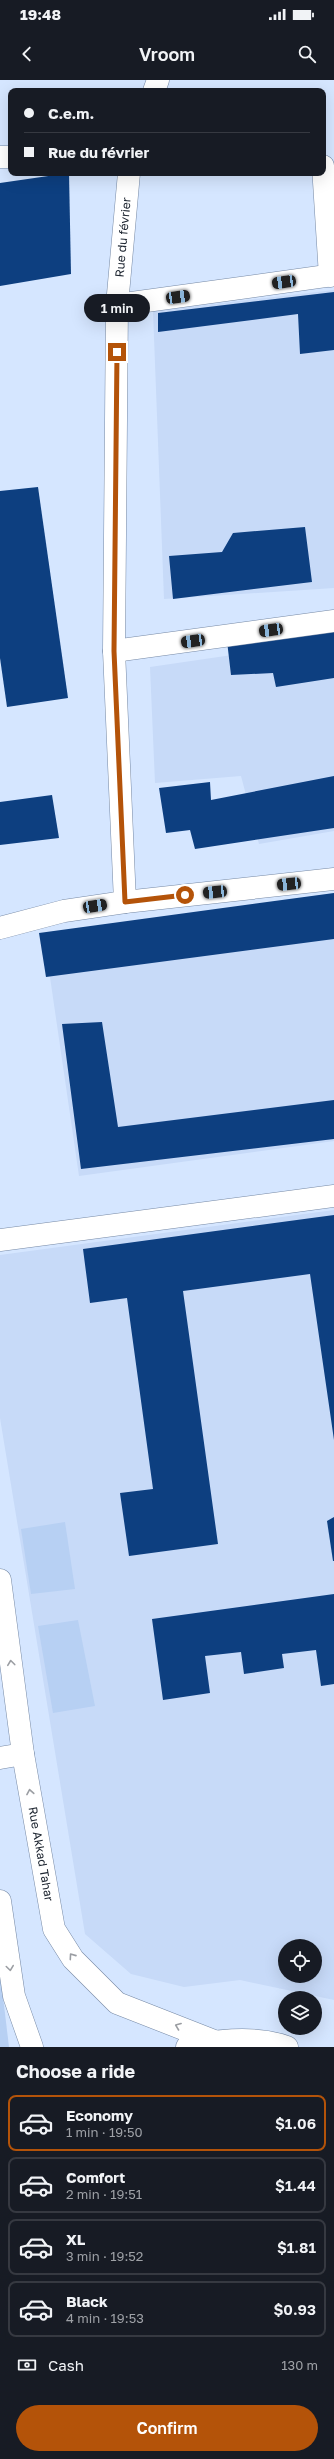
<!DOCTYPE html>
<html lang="en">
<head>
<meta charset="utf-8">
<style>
	:root { --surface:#171b24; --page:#242831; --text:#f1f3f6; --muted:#9ea1a6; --line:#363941; --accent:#b45309 }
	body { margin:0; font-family:"Golos Text",sans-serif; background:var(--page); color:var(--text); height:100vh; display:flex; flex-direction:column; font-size:15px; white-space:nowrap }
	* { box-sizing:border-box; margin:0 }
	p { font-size:13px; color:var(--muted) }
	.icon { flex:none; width:22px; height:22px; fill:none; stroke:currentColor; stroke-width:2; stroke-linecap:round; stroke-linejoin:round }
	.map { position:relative; height:1967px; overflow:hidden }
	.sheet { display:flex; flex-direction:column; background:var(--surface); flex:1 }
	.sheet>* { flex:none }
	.hud { position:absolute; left:8px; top:8px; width:318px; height:88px; border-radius:8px; box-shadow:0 4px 16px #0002; display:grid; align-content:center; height:88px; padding:0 16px; background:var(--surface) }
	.controls { position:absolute; left:278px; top:1859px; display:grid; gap:8px }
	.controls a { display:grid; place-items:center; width:44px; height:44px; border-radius:50%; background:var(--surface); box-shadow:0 4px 16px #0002; font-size:20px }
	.end { position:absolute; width:18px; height:18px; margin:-9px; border:5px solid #b45309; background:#fff; box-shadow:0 0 0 2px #fff }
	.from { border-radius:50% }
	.bubble { position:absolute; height:28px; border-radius:14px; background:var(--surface); box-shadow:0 4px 16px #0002; font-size:13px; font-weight:600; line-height:28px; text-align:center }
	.car { position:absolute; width:12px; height:24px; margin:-12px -6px; border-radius:5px; box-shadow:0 0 3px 1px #0007; background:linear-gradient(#222 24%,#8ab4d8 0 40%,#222 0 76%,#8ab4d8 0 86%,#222 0) }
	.hud b { display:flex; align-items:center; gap:14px; height:38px; font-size:15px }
	.hud b+b { border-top:1px solid var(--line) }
	.hud i { width:10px; height:10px; background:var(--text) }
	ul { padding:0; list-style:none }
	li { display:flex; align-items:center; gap:12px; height:56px; margin:0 8px 6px; padding:0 8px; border:2px solid var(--line); border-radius:8px }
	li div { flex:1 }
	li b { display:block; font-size:15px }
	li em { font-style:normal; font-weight:600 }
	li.current { border-color:var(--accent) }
	li>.icon { width:36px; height:36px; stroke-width:1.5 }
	h2 { padding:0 16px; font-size:18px; line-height:48px }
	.pay { display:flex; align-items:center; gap:10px; height:44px; padding:0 16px; font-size:15px }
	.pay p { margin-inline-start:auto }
	.cta { display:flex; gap:8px; margin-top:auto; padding:8px 16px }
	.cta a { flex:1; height:46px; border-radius:24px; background:var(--accent); color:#fff; font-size:16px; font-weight:600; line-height:46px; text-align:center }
	.status { display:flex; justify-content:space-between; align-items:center; height:28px; padding:0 20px; background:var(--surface); direction:ltr }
	.status svg { height:11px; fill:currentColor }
	header { display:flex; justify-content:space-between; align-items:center; height:52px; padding:0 16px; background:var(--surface); font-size:18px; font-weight:600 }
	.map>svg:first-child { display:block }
	.built { fill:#c7daf8; fill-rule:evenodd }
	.green { fill:#b7d0f3 }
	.building { fill:#0d3f80 }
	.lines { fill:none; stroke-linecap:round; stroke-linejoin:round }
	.minor-casing { stroke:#7689a5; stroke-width:23 }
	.tertiary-casing { stroke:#7689a5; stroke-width:23 }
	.primary-casing { stroke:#7689a5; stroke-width:23 }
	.minor { stroke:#fff; stroke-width:22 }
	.tertiary { stroke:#fff; stroke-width:22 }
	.primary { stroke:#fff; stroke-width:22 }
	.oneway { stroke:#9b9ea3 }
	.route { stroke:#b45309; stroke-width:5 }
	.labels { text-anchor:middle; stroke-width:4; stroke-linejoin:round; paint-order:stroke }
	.street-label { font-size:12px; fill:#202833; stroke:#eef3f9 }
</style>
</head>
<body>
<div class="status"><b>19:48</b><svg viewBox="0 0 49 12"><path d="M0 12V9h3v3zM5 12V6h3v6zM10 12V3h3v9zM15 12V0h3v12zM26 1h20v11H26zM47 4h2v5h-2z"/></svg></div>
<header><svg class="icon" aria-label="back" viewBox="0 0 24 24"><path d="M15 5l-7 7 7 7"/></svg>Vroom<svg class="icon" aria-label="search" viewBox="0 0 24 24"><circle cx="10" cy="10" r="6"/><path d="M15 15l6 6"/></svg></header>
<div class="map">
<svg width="334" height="1967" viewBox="0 0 334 1967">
	<rect width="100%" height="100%" fill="#d5e6ff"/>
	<g class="built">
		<polygon points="334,210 334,508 164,519 153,231"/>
		<polygon points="334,560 334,751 259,764 241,696 155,703 150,587"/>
		<polygon points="334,813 334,1061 79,1096 44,856"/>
		<path d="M334 1130V1920L240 1900 184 1907 131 1894 85 1854 0 1338V1175ZM285 1866H315V1896H285Z"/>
	</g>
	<g class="green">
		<polygon points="65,1442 75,1509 31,1514 21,1449"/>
		<polygon points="78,1540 95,1626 53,1633 38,1546"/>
		<polygon points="0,1892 9,1967 0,1967"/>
	</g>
	<g class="building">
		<polygon points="69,93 71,194 0,206 0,103"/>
		<polygon points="334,212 334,270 300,274 298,234 158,252 158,233"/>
		<polygon points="38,407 68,618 7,627 0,578 0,411"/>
		<polygon points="305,447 312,502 173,519 169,476 222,472 233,453"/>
		<polygon points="334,547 334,598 276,607 273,593 231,595 227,561"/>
		<polygon points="334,696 334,748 195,769 190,750 166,753 159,708 210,702 211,720"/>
		<polygon points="52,715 59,758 0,765 0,722"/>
		<polygon points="334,813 334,859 46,897 39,853"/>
		<polygon points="102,942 118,1047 334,1020 334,1059 81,1089 62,944"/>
		<polygon points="334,1135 334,1360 310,1194 183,1211 218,1464 129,1476 120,1413 153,1409 127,1218 90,1223 83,1169"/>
		<polygon points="334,1437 334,1481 333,1481 327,1441"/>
		<polygon points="334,1514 334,1604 321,1606 316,1570 282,1574 284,1588 244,1594 241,1572 205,1576 210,1613 163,1620 152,1539"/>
	</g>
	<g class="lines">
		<defs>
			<g id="minor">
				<polyline points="0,77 11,77"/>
				<polyline points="323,86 330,196"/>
				<polyline points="117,225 334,195"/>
				<polyline points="125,822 334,799"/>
				<polyline points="0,1160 334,1116"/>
				<polyline points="0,1678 23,1674"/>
			</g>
			<g id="tertiary">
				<polyline points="154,11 158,0"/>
				<polyline points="114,571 334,541"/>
				<path id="s1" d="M0 848 64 831 125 822 114 571 117 225 129 93"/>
			</g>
			<g id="primary">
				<path id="s2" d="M0 1500 23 1674 54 1849 73 1879 117 1923 214 1961"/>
				<polyline points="0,1821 14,1916 32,1967"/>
				<path d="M187 1967C218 1960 256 1956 287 1967"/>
			</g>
		</defs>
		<use href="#minor" class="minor-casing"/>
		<use href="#tertiary" class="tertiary-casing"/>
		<use href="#primary" class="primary-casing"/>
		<use href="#minor" class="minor"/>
		<use href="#tertiary" class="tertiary"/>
		<use href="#primary" class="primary"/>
	</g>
	<defs><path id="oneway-chevron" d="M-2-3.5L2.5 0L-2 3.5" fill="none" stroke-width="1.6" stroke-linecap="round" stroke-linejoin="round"/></defs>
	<g class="oneway">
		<use href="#oneway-chevron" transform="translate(11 1583) rotate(-97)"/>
		<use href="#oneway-chevron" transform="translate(30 1712) rotate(-100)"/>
		<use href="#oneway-chevron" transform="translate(72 1876) rotate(-125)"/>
		<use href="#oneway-chevron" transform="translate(10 1888) rotate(82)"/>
		<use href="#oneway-chevron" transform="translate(178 1946) rotate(-159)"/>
	</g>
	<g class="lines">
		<polyline class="route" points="117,272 114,571 125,822 185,815"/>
	</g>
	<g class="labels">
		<g class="street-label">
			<text dy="4" stroke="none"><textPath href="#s1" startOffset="793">Rue du février</textPath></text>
			<text dy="4" stroke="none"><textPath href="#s2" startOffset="277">Rue Akkad Tahar</textPath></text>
		</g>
	</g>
</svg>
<div class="controls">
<a><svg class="icon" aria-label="locate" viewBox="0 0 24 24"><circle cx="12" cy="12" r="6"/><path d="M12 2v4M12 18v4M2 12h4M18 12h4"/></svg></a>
<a><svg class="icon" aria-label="layers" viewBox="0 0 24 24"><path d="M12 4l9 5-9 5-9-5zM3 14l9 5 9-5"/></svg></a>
</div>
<i class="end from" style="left:185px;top:815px"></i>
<i class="end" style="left:117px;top:272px"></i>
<div class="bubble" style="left:84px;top:214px;width:66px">1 min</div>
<i class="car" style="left:284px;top:202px;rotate:262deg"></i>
<i class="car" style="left:178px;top:217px;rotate:82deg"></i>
<i class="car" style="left:271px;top:550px;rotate:262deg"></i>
<i class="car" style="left:193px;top:561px;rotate:262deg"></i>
<i class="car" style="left:289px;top:804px;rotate:264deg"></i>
<i class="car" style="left:215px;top:812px;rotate:264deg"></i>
<i class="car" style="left:95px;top:826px;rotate:81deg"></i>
<div class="hud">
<b><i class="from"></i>C.e.m.</b>
<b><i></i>Rue du février</b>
</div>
</div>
<section class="sheet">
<h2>Choose a ride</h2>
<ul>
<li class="current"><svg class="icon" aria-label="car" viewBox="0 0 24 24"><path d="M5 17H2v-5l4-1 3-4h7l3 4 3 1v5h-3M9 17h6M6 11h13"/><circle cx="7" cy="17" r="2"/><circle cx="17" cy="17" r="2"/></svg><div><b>Economy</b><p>1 min · 19:50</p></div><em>$1.06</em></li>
<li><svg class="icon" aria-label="car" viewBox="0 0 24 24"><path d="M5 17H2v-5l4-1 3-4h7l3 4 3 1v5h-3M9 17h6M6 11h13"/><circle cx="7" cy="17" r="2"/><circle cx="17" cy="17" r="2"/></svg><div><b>Comfort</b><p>2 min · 19:51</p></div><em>$1.44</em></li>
<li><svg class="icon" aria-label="car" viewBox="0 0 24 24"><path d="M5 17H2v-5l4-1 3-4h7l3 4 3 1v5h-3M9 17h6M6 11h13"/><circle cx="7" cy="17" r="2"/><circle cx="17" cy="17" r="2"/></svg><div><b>XL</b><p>3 min · 19:52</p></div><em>$1.81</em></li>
<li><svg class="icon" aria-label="car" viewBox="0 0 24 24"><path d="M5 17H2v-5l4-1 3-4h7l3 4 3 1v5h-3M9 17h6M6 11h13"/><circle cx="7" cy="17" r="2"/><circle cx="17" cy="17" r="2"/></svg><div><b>Black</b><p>4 min · 19:53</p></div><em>$0.93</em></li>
</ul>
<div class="pay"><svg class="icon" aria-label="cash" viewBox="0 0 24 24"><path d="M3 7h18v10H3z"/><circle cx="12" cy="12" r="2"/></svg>Cash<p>130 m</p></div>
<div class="cta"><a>Confirm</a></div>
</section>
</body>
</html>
